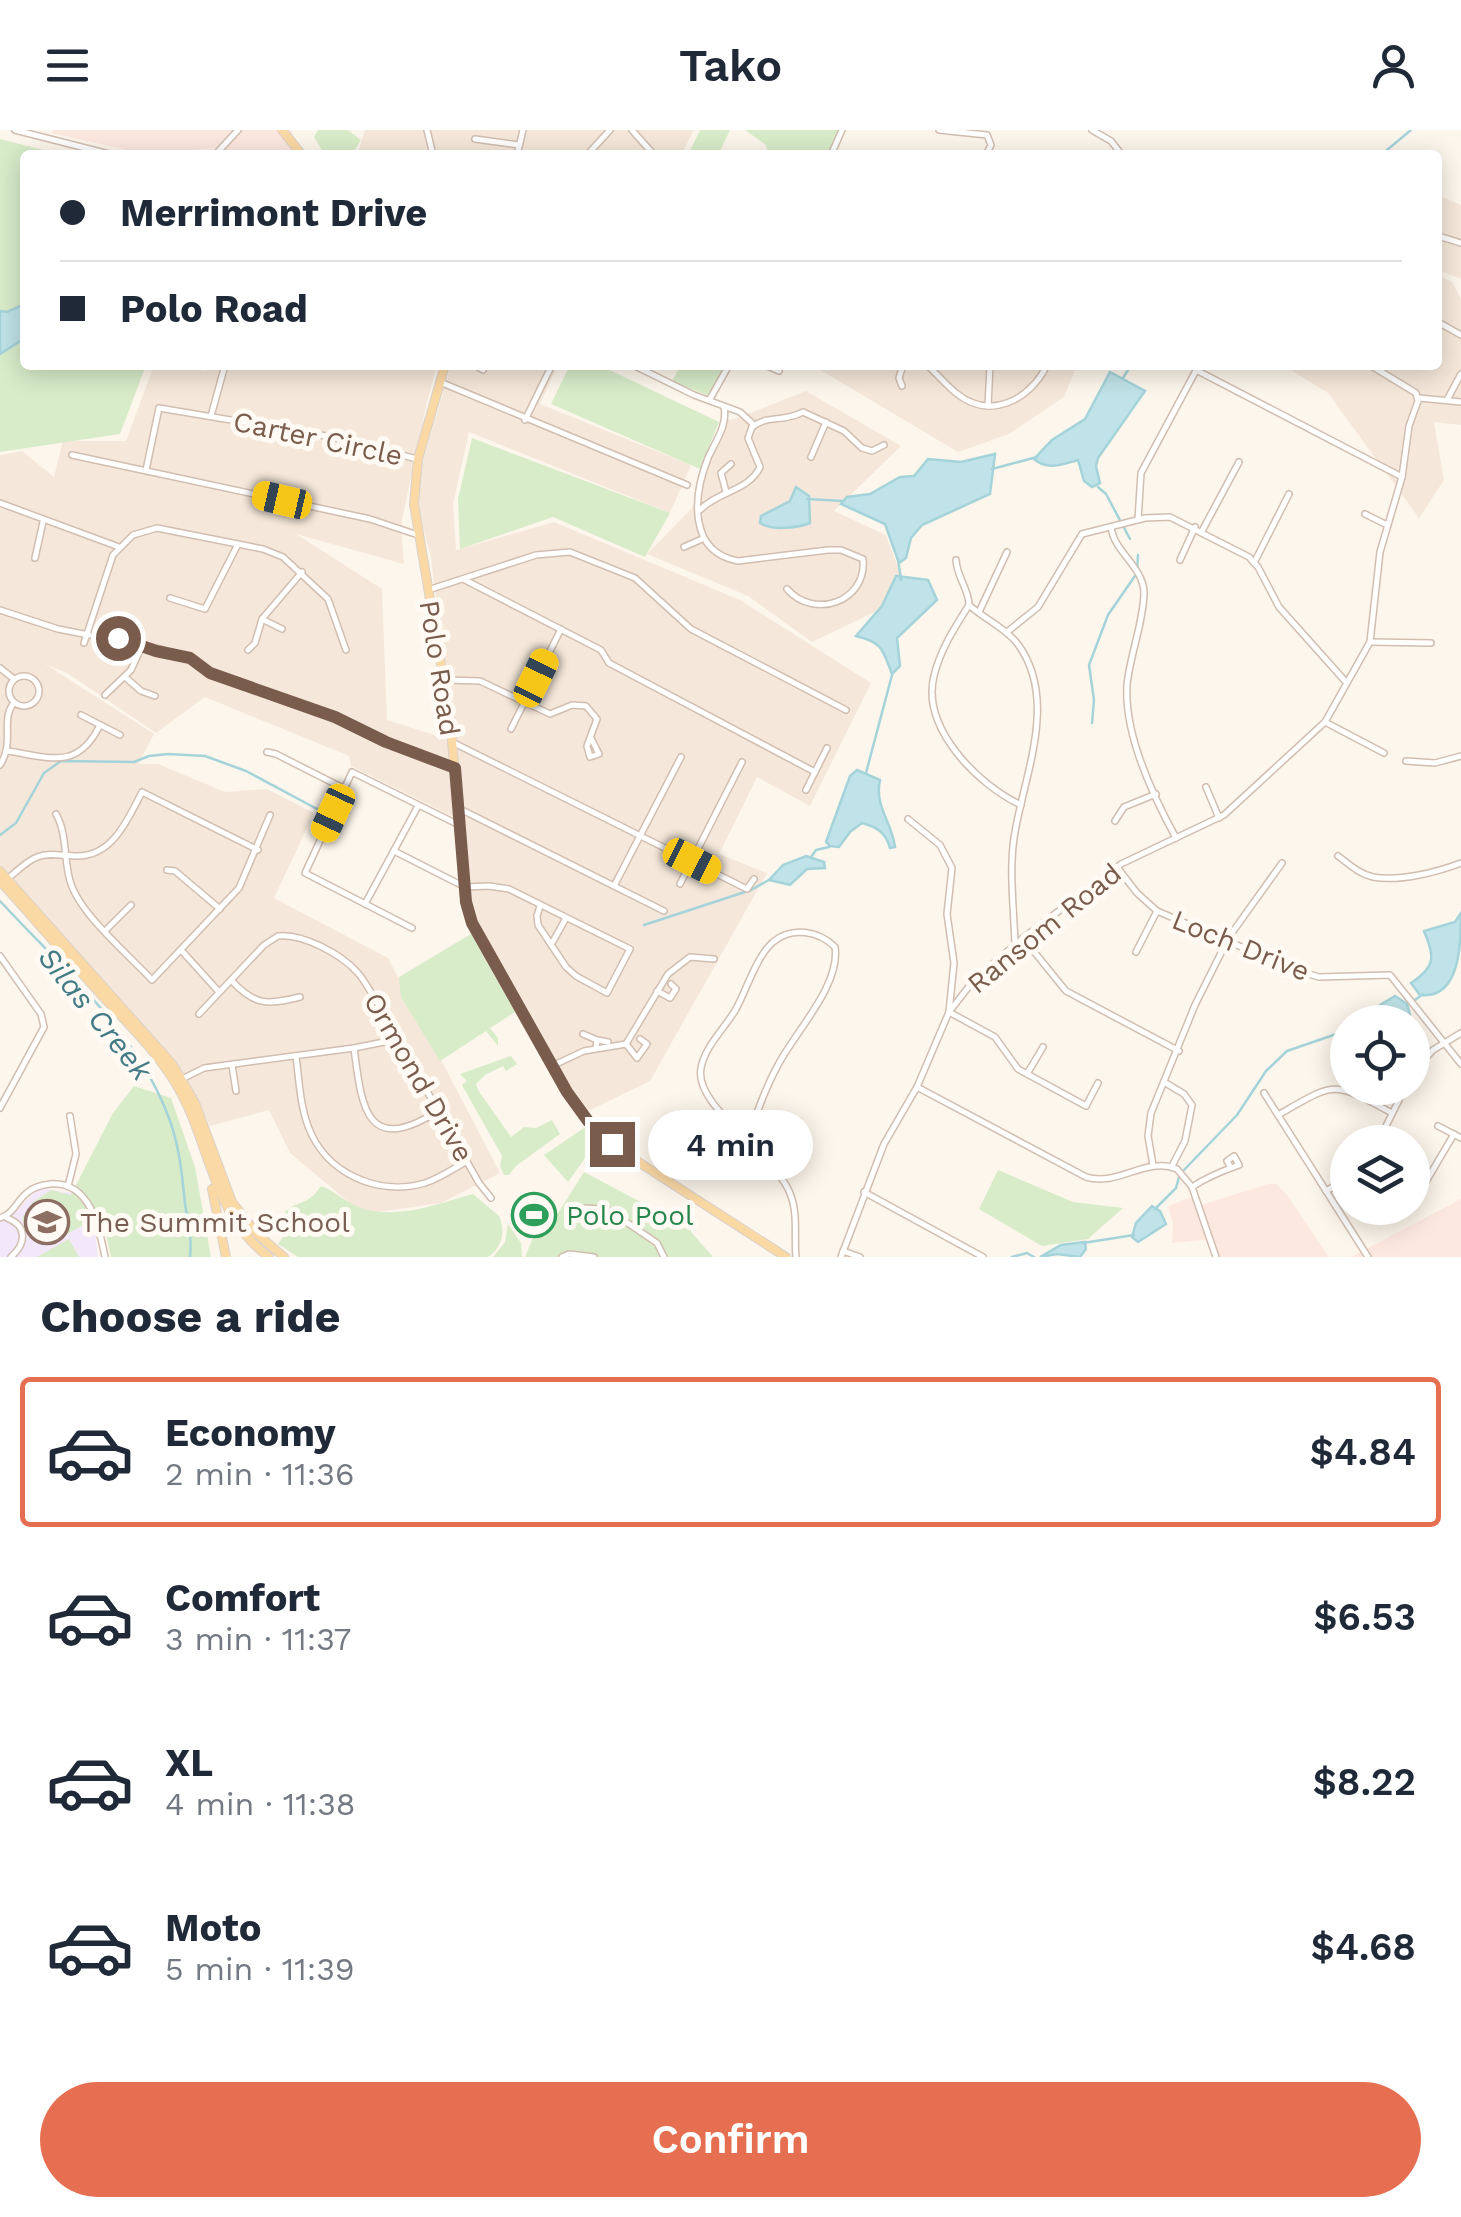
<!DOCTYPE html>
<html lang="en">
<head>
<meta charset="utf-8">
<style>
	:root { --surface:#fff; --page:#f6f6f7; --text:#1f2937; --muted:#747a83; --line:#e0e1e3; --accent:#e76f51 }
	body { margin:0; font-family:"Work Sans",sans-serif; background:var(--page); color:var(--text); height:100vh; display:flex; flex-direction:column; font-size:38px; white-space:nowrap }
	* { box-sizing:border-box; margin:0 }
	p { font-size:32px; color:var(--muted) }
	.icon { flex:none; width:55px; height:55px; fill:none; stroke:currentColor; stroke-width:2; stroke-linecap:round; stroke-linejoin:round }
	.map { position:relative; height:1127px; overflow:hidden }
	.side { display:flex; flex-direction:column; background:var(--surface); flex:1 }
	.side>* { flex:none }
	.hud { position:absolute; left:20px; top:20px; width:1422px; height:220px; border-radius:10px; box-shadow:0 5px 25px #0003; display:grid; align-content:center; height:220px; padding:0 40px; background:var(--surface) }
	.tools { position:absolute; left:1330px; top:875px; display:grid; gap:20px }
	.tools a { display:grid; place-items:center; width:100px; height:100px; border-radius:50%; background:var(--surface); box-shadow:0 5px 25px #0003; font-size:50px }
	.end { position:absolute; width:45px; height:45px; margin:-22px; border:12px solid #7a5c4d; background:#fff; box-shadow:0 0 0 5px #fff }
	.from { border-radius:50% }
	.bubble { position:absolute; height:70px; border-radius:35px; background:var(--surface); box-shadow:0 5px 25px #0003; font-size:32px; font-weight:600; line-height:70px; text-align:center }
	.car { position:absolute; width:30px; height:60px; margin:-30px -15px; border-radius:12px; box-shadow:0 0 8px 2px #0007; background:linear-gradient(#f5c518 24%,#345 0 40%,#f5c518 0 76%,#345 0 86%,#f5c518 0) }
	.hud b { display:flex; align-items:center; gap:35px; height:95px; font-size:38px }
	.hud b+b { border-top:2px solid var(--line) }
	.hud i { width:25px; height:25px; background:var(--text) }
	ul { padding:0; list-style:none }
	li { display:flex; align-items:center; gap:30px; height:150px; margin:0 20px 15px; padding:0 20px; border:5px solid transparent; border-radius:10px }
	li div { flex:1 }
	li b { display:block; font-size:38px }
	li em { font-style:normal; font-weight:600 }
	li.on { border-color:var(--accent) }
	li>.icon { width:90px; height:90px; stroke-width:1.5 }
	h2 { padding:0 40px; font-size:45px; line-height:120px }
	.primary-button { display:flex; gap:20px; margin-top:auto; padding:20px 40px }
	.primary-button a { flex:1; height:115px; border-radius:60px; background:var(--accent); color:#fff; font-size:40px; font-weight:600; line-height:115px; text-align:center }
	header { display:flex; justify-content:space-between; align-items:center; height:130px; padding:0 40px; background:var(--surface); font-size:45px; font-weight:600 }
	.map>svg:first-child { display:block }
	.residential { fill:#f5e8da }
	.commercial { fill:#fde8e0 }
	.education { fill:#f3e8fa }
	.green { fill:#d8ecc9 }
	.water { fill:#bfe3e8; stroke:#a5d3da; stroke-width:2.5 }
	.lines { fill:none; stroke-linecap:round; stroke-linejoin:round }
	.stream { stroke:#a5d3da; stroke-width:2.5 }
	.minor-casing { stroke:#d1beb0; stroke-width:8 }
	.major-casing { stroke:#dad1cd; stroke-width:10 }
	.minor { stroke:#fff; stroke-width:5 }
	.major { stroke:#fbd9a5; stroke-width:8 }
	.route { stroke:#7a5c4d; stroke-width:12 }
	.labels { text-anchor:middle; stroke-width:10; stroke-linejoin:round; paint-order:stroke }
	.street-label { font-size:28px; fill:#7a5c4d; stroke:#fffaf3 }
	.leisure-label { font-size:28px; fill:#27864d; stroke:#fffaf3; text-anchor:start }
	.education-label { font-size:28px; fill:#785e54; stroke:#fffaf3; text-anchor:start }
	.water-label { font-size:30px; font-style:italic; fill:#437c86; stroke:#fffaf3 }
</style>
</head>
<body>
<header><svg class="icon" aria-label="menu" viewBox="0 0 24 24"><path d="M4 6h16M4 12h16M4 18h16"/></svg>Tako<svg class="icon" aria-label="person" viewBox="0 0 24 24"><circle cx="12" cy="8" r="4"/><path d="M4 21q1-7 8-7t8 7"/></svg></header>
<div class="map">
<svg width="1461" height="1127" viewBox="0 0 1461 1127">
	<rect width="100%" height="100%" fill="#fdf6ec"/>
	<g class="residential">
		<polygon points="365,0 423,0 428,25 357,25"/>
		<polygon points="429,0 694,0 681,25 432,25"/>
		<polygon points="1438,65 1461,75 1461,149 1438,140"/>
		<polygon points="1438,145 1452,152 1461,169 1461,295 1434,292 1444,350 1419,388 1328,263 1283,235 1438,235"/>
		<polygon points="154,235 205,241 208,235 437,235 426,276 401,395 404,434 296,404 382,459 387,590 453,611 431,428 414,361 451,235 558,235 540,274 691,335 670,383 469,302 453,374 456,420 554,392 740,470 871,553 810,676 757,647 719,724 767,743 650,951 586,982 474,799 454,623 454,687 351,636 349,626 205,567 156,603 67,543 45,534 154,604 138,634 158,634 225,662 267,659 314,683 274,768 388,828 500,1043 441,1073 363,1084 290,1023 269,980 210,996 183,943 0,735 0,325 22,321 54,347 63,311 126,311"/>
		<polygon points="812,235 1077,235 1064,267 1009,304 958,322"/>
		<polygon points="806,261 901,316 834,381 886,405 904,453 877,481 812,512 748,466 647,424 693,377 721,289 732,290"/>
	</g>
	<g class="commercial">
		<polygon points="54,0 291,0 301,25 236,25 223,17 149,25 51,3"/>
		<polygon points="1268,1054 1277,1054 1286,1064 1329,1127 1218,1127 1201,1075"/>
		<polygon points="1195,1066 1212,1109 1172,1113 1173,1094 1168,1076"/>
		<polygon points="1461,1069 1461,1127 1351,1127"/>
	</g>
	<polygon class="education" points="39,1058 74,1063 94,1093 98,1127 0,1127 0,1091 13,1084"/>
	<g class="green">
		<polygon points="318,0 348,0 361,10 352,25 325,25 314,7"/>
		<polygon points="700,0 730,0 718,25 688,25"/>
		<polygon points="745,0 839,0 827,25 769,25 766,15"/>
		<polygon points="0,9 63,25 25,25 25,235 146,235 120,304 0,322"/>
		<polygon points="570,235 599,235 719,292 700,339 551,274"/>
		<polygon points="681,235 726,235 709,266 672,251"/>
		<polygon points="472,308 670,383 645,427 553,387 460,419 458,369"/>
		<polygon points="471,804 515,882 490,898 498,908 498,916 486,901 440,931 401,867 399,847"/>
		<polygon points="511,926 517,934 506,941 503,936 485,945 476,954 478,960 511,1007 524,997 536,998 552,990 560,1004 516,1036 509,1045 504,1045 500,1036 502,1026 462,955 467,951 460,944"/>
		<polygon points="134,956 171,968 195,1037 211,1127 111,1127 103,1090 83,1095 48,1115 30,1106 22,1088 33,1072 51,1060 71,1065 113,983"/>
		<polygon points="587,996 598,1010 568,1052 544,1025"/>
		<polygon points="998,1040 1073,1072 1123,1078 1088,1109 1042,1116 979,1079"/>
		<polygon points="584,1042 686,1096 713,1127 525,1127 533,1108 510,1086 532,1063 558,1083"/>
		<path d="M321 1056C333 1060 343 1070 356 1076 395 1092 435 1074 473 1064L499 1086C506 1101 502 1118 488 1127H298L278 1114 287 1101 283 1085C294 1069 307 1078 321 1056Z"/>
		<polygon points="508,1094 521,1113 522,1127 493,1127 505,1112"/>
		<polygon points="69,1109 79,1127 37,1127"/>
	</g>
	<g class="water">
		<polygon points="25,174 25,208 0,224 0,181 7,182"/>
		<path d="M1110 242 1145 261 1098 328 1096 336 1100 353 1092 357 1084 351 1078 330C1064 334 1047 341 1034 329L1052 310 1085 289Z"/>
		<polygon points="995,324 990,364 922,395 911,408 906,428 899,433 885,394 841,374 847,367 870,364 900,347 914,346 928,329 961,332"/>
		<path d="M796 357 809 366 810 393C797 398 772 401 760 393L761 386 790 371Z"/>
		<path d="M896 446 928 450 937 470 897 508 900 536 892 544C882 518 883 513 856 506L882 476Z"/>
		<path d="M857 640 880 650C874 676 892 692 895 717L890 718C886 703 877 697 862 693L850 702 839 717 830 716 826 712 850 646Z"/>
		<polygon points="806,726 824,732 825,738 807,739 790,755 769,750 783,735"/>
		<path d="M1461 783C1461 811 1461 870 1420 865L1411 853C1437 836 1434 826 1424 801L1455 792Z"/>
		<polygon points="1395,866 1407,874 1410,885 1403,892 1369,892 1377,877"/>
		<polygon points="1152,1076 1160,1081 1166,1094 1138,1112 1132,1107 1136,1093"/>
		<polygon points="1085,1112 1086,1119 1080,1127 1057,1124 1040,1127 1061,1115"/>
	</g>
	<g class="lines">
		<g class="stream">
			<polyline points="1381,25 1411,0"/>
			<polyline points="1123,248 1131,235"/>
			<polyline points="992,339 1037,327"/>
			<polyline points="1098,357 1106,364 1130,409"/>
			<polyline points="807,369 843,371"/>
			<polyline points="898,429 901,450"/>
			<polyline points="1092,593 1094,570 1089,535 1108,485 1137,443 1138,425"/>
			<polyline points="866,643 892,545"/>
			<polyline points="0,705 16,693 44,643 61,631 134,632 149,626 168,624 205,626 246,641 317,679 349,683"/>
			<polyline points="811,727 816,720 829,717"/>
			<path d="M0 771C59 835 135 900 167 983 179 1012 182 1043 185 1074 188 1093 192 1107 190 1127"/>
			<polyline points="644,795 751,760 769,750"/>
			<polyline points="1415,870 1423,864"/>
			<polyline points="1184,1040 1237,985 1266,941 1287,921 1348,900"/>
			<polyline points="1155,1079 1176,1058 1179,1047"/>
			<polyline points="1083,1113 1134,1105"/>
			<polyline points="1012,1127 1027,1123 1034,1127"/>
		</g>
		<defs>
			<g id="minor">
				<polyline points="15,0 113,25"/>
				<polyline points="427,0 433,25"/>
				<polyline points="632,0 654,25"/>
				<polyline points="939,0 987,5 991,15 986,25"/>
				<polyline points="1092,0 1111,11 1122,25"/>
				<polyline points="475,9 519,15"/>
				<polyline points="215,25 238,0"/>
				<polyline points="517,25 523,0"/>
				<polyline points="587,25 610,0"/>
				<polyline points="831,25 842,0"/>
				<polyline points="1438,106 1461,113"/>
				<polyline points="1438,192 1461,205"/>
				<polyline points="475,235 483,240"/>
				<polyline points="633,235 694,265 740,282 753,294"/>
				<polyline points="765,235 779,241"/>
				<path d="M927 235C937 244 946 255 956 263 990 291 1030 270 1047 235"/>
				<polyline points="1196,240 1402,347"/>
				<polyline points="440,252 687,355"/>
				<polyline points="902,256 899,248 903,235"/>
				<polyline points="1419,268 1461,272"/>
				<polyline points="710,269 729,235"/>
				<polyline points="1447,270 1461,244"/>
				<polyline points="988,276 990,235"/>
				<path d="M724 277C728 295 715 312 708 328 693 366 688 422 738 431L828 420H841L863 429C867 472 814 490 787 459"/>
				<polyline points="211,286 225,235"/>
				<polyline points="525,290 552,235"/>
				<path d="M752 297C769 284 782 293 803 282L844 301 862 318 872 321 884 315"/>
				<polyline points="72,325 370,389 418,405"/>
				<polyline points="811,327 826,292"/>
				<polyline points="146,340 159,278 332,307 417,329"/>
				<polyline points="726,362 721,343 731,334"/>
				<polyline points="0,373 119,417"/>
				<path d="M700 380C718 361 749 361 760 337L748 308 752 297"/>
				<polyline points="1365,384 1387,395"/>
				<polyline points="1138,390 1141,343 1199,235"/>
				<path d="M1111 397C1114 423 1144 436 1144 464 1143 494 1130 525 1127 555 1124 603 1153 666 1176 708"/>
				<polyline points="1202,401 1239,332"/>
				<polyline points="684,417 702,409"/>
				<polyline points="35,428 43,392"/>
				<path d="M956 430C957 448 969 459 969 475"/>
				<polyline points="1180,430 1195,397"/>
				<polyline points="1254,433 1289,364"/>
				<polyline points="465,450 601,520 609,533 815,642"/>
				<polyline points="428,460 536,425 570,422 635,448 691,499 846,580"/>
				<polyline points="170,468 205,479 238,414"/>
				<path d="M969 475C984 489 1003 496 1017 513 1060 570 1023 647 1014 708 1009 742 1014 780 1015 815"/>
				<path d="M969 475C955 497 940 520 934 546 921 598 978 655 1021 675"/>
				<polyline points="0,480 58,499 89,505"/>
				<polyline points="979,482 1007,422"/>
				<polyline points="262,489 282,499"/>
				<polyline points="1007,502 1038,477 1082,404 1145,388 1170,387 1249,427 1258,437 1279,477 1345,551"/>
				<polyline points="118,508 191,527 210,543 335,587 386,612 453,638"/>
				<polyline points="1370,512 1431,513"/>
				<polyline points="84,513 113,425 133,405 157,398 263,419 283,427 328,469 346,520"/>
				<polyline points="248,520 255,513 262,489 302,442"/>
				<polyline points="0,538 14,549"/>
				<circle cx="24" cy="561" r="15"/>
				<polyline points="125,547 141,561 155,566"/>
				<polyline points="444,550 480,551 550,584 572,575 586,576 597,589 587,616 590,627 599,624 591,608"/>
				<polyline points="105,565 131,540 142,516"/>
				<polyline points="81,585 120,605"/>
				<polyline points="1325,592 1384,623"/>
				<polyline points="511,599 561,499"/>
				<polyline points="452,612 747,759 754,749"/>
				<path d="M8 621C51 628 78 640 100 595"/>
				<polyline points="267,622 276,624 345,659"/>
				<polyline points="1406,631 1435,633 1461,626"/>
				<path d="M0 635C15 612 0 589 14 573"/>
				<polyline points="1206,657 1219,688"/>
				<polyline points="806,660 827,618"/>
				<polyline points="458,678 664,781"/>
				<path d="M56 684C68 705 63 731 71 754 82 786 128 824 152 850L239 758 270 685"/>
				<polyline points="908,689 940,715 952,738 947,784 954,833 949,882 995,907 1018,939 1086,976 1098,953"/>
				<polyline points="1115,691 1124,677 1156,664"/>
				<polyline points="394,721 465,757 489,756 509,759 630,819 607,863 576,846 566,837 538,795 537,786 540,776"/>
				<path d="M1338 726C1349 734 1359 744 1373 747 1399 752 1437 742 1461 733"/>
				<polyline points="1117,737 1137,763 1157,781 1298,841 1319,847 1390,845 1461,934"/>
				<polyline points="167,740 175,741 220,779"/>
				<path d="M5 751C15 743 25 732 37 727 50 722 63 726 77 726 113 726 128 689 142 662L258 720"/>
				<polyline points="680,754 742,632"/>
				<polyline points="614,756 681,627"/>
				<polyline points="365,774 418,676"/>
				<polyline points="412,798 305,743 352,642 459,695"/>
				<polyline points="106,800 131,775"/>
				<polyline points="1023,808 1066,861 1179,921"/>
				<polyline points="551,815 566,788"/>
				<polyline points="181,820 219,862"/>
				<polyline points="1136,822 1157,781"/>
				<polyline points="0,826 41,884 44,897 0,978"/>
				<path d="M232 851C255 876 268 875 300 867"/>
				<polyline points="657,861 670,868 676,859 671,854"/>
				<path d="M199 884 264 815 278 806C302 803 341 824 357 842 364 849 369 860 375 869L479 1053 491 1068"/>
				<polyline points="583,904 597,910"/>
				<polyline points="626,914 637,928 647,914 640,909"/>
				<polyline points="596,917 597,910 608,912"/>
				<path d="M354 918C362 981 367 1026 440 980"/>
				<path d="M296 926C299 950 300 974 308 996 325 1043 378 1067 425 1053 440 1048 453 1039 467 1031"/>
				<polyline points="232,935 236,961"/>
				<polyline points="554,935 584,921 626,914 668,844 690,827 714,829"/>
				<polyline points="1412,943 1433,920 1461,903"/>
				<polyline points="1027,944 1043,917"/>
				<polyline points="182,949 204,938 354,918 399,909"/>
				<polyline points="1164,952 1184,964 1192,975 1185,1011 1172,1036"/>
				<path d="M917 957 1086 1047C1118 1057 1146 1026 1177 1039L1192 1057 1216 1127"/>
				<polyline points="1264,963 1368,1127"/>
				<path d="M1278 985C1336 952 1331 950 1392 983"/>
				<polyline points="1438,996 1461,1008"/>
				<path d="M749 1008C756 984 766 957 778 935 795 902 841 855 835 817 819 801 792 796 773 812 756 827 747 859 736 879 725 898 705 916 701 938 693 977 777 1024 791 1066 798 1085 794 1107 796 1127"/>
				<polyline points="1378,1012 1405,958"/>
				<polyline points="1153,1035 1148,1006 1151,983 1195,875 1229,807 1282,733"/>
				<polyline points="68,1056 76,1024 70,986"/>
				<path d="M1192 1057C1207 1047 1222 1041 1239 1035L1234 1026 1227 1031 1231 1038"/>
				<polyline points="1326,1061 1348,1048"/>
				<polyline points="864,1062 983,1127"/>
				<polyline points="1417,1067 1454,1004"/>
				<polyline points="581,1078 607,1079 657,1113 664,1127"/>
				<path d="M0 1088C15 1083 16 1071 28 1062 34 1057 42 1055 50 1054 90 1051 99 1096 105 1127"/>
				<path d="M7 1088C28 1096 26 1114 11 1127"/>
				<polyline points="843,1121 860,1127"/>
				<polyline points="562,1127 569,1124 594,1127"/>
				<polyline points="841,1127 884,1014 917,957 949,882 974,850 1023,808 1121,734 1224,685 1325,592 1370,512 1380,422 1402,347 1409,296 1418,271 1416,263 1370,235"/>
			</g>
			<g id="major">
				<polyline points="282,0 302,25"/>
				<polyline points="445,235 418,329 414,374 450,588 466,772 470,789 564,957 588,991 626,1024 786,1127"/>
				<polyline points="0,741 173,935 195,973 232,1072 257,1104 284,1127"/>
				<path d="M0 751C33 787 64 824 97 860 124 890 155 919 176 954 211 1012 210 1083 269 1127"/>
				<polyline points="212,1059 226,1127"/>
			</g>
		</defs>
		<use href="#minor" class="minor-casing"/>
		<use href="#major" class="major-casing"/>
		<use href="#minor" class="minor"/>
		<use href="#major" class="major"/>
	</g>
	<g class="lines">
		<polyline class="route" points="118,508 156,521 190,528 210,543 335,587 386,612 455,638 466,772 472,793 567,962 588,991 612,1014"/>
	</g>
	<defs>
		<symbol id="stadium-ring" viewBox="-11 -11 22 22"><circle r="9.5" fill="#fffaf3" stroke="#2e9e5b" stroke-width="1.5"/><path d="M0-5a6.5 5 0 1 0 0 10a6.5 5 0 1 0 0-10ZM-3.5-1.8h7v3.6h-7Z" fill="#2e9e5b"/></symbol>
		<symbol id="school-ring" viewBox="-11 -11 22 22"><circle r="9.5" fill="#fffaf3" stroke="#8d6e63" stroke-width="1.5"/><path d="M0-5L7-2L0 1L-7-2ZM-4 1L0 2.5L4 1V4Q0 6-4 4Z" fill="#8d6e63"/></symbol>
	</defs>
	<g fill-rule="evenodd">
		<use href="#stadium-ring" x="509" y="1060" width="50" height="50"/>
		<use href="#school-ring" x="22" y="1067" width="50" height="50"/>
	</g>
	<g class="labels">
		<g class="street-label">
			<text transform="translate(318 308) rotate(12)" y="10">Carter Circle</text>
			<text transform="translate(440 538) rotate(81)" y="10">Polo Road</text>
			<text transform="translate(1044 798) rotate(-39)" y="10">Ransom Road</text>
			<text transform="translate(1241 815) rotate(22)" y="10">Loch Drive</text>
			<text transform="translate(419 947) rotate(60)" y="10">Ormond Drive</text>
		</g>
		<g class="leisure-label">
			<text x="566" y="1095">Polo Pool</text>
		</g>
		<g class="education-label">
			<text x="80" y="1102">The Summit School</text>
		</g>
		<g class="water-label">
			<text transform="translate(95 884) rotate(51)" y="10">Silas Creek</text>
		</g>
	</g>
</svg>
<div class="tools">
<a><svg class="icon" aria-label="locate" viewBox="0 0 24 24"><circle cx="12" cy="12" r="6"/><path d="M12 2v4M12 18v4M2 12h4M18 12h4"/></svg></a>
<a><svg class="icon" aria-label="layers" viewBox="0 0 24 24"><path d="M12 4l9 5-9 5-9-5zM3 14l9 5 9-5"/></svg></a>
</div>
<i class="end from" style="left:118px;top:508px"></i>
<i class="end" style="left:612px;top:1014px"></i>
<div class="bubble" style="left:648px;top:980px;width:165px">4 min</div>
<i class="car" style="left:282px;top:370px;rotate:283deg"></i>
<i class="car" style="left:536px;top:548px;rotate:26deg"></i>
<i class="car" style="left:333px;top:683px;rotate:205deg"></i>
<i class="car" style="left:692px;top:731px;rotate:117deg"></i>
<div class="hud">
<b><i class="from"></i>Merrimont Drive</b>
<b><i></i>Polo Road</b>
</div>
</div>
<section class="side">
<h2>Choose a ride</h2>
<ul>
<li class="on"><svg class="icon" aria-label="car" viewBox="0 0 24 24"><path d="M5 17H2v-5l4-1 3-4h7l3 4 3 1v5h-3M9 17h6M6 11h13"/><circle cx="7" cy="17" r="2"/><circle cx="17" cy="17" r="2"/></svg><div><b>Economy</b><p>2 min · 11:36</p></div><em>$4.84</em></li>
<li><svg class="icon" aria-label="car" viewBox="0 0 24 24"><path d="M5 17H2v-5l4-1 3-4h7l3 4 3 1v5h-3M9 17h6M6 11h13"/><circle cx="7" cy="17" r="2"/><circle cx="17" cy="17" r="2"/></svg><div><b>Comfort</b><p>3 min · 11:37</p></div><em>$6.53</em></li>
<li><svg class="icon" aria-label="car" viewBox="0 0 24 24"><path d="M5 17H2v-5l4-1 3-4h7l3 4 3 1v5h-3M9 17h6M6 11h13"/><circle cx="7" cy="17" r="2"/><circle cx="17" cy="17" r="2"/></svg><div><b>XL</b><p>4 min · 11:38</p></div><em>$8.22</em></li>
<li><svg class="icon" aria-label="car" viewBox="0 0 24 24"><path d="M5 17H2v-5l4-1 3-4h7l3 4 3 1v5h-3M9 17h6M6 11h13"/><circle cx="7" cy="17" r="2"/><circle cx="17" cy="17" r="2"/></svg><div><b>Moto</b><p>5 min · 11:39</p></div><em>$4.68</em></li>
</ul>
<div class="primary-button"><a>Confirm</a></div>
</section>
</body>
</html>
